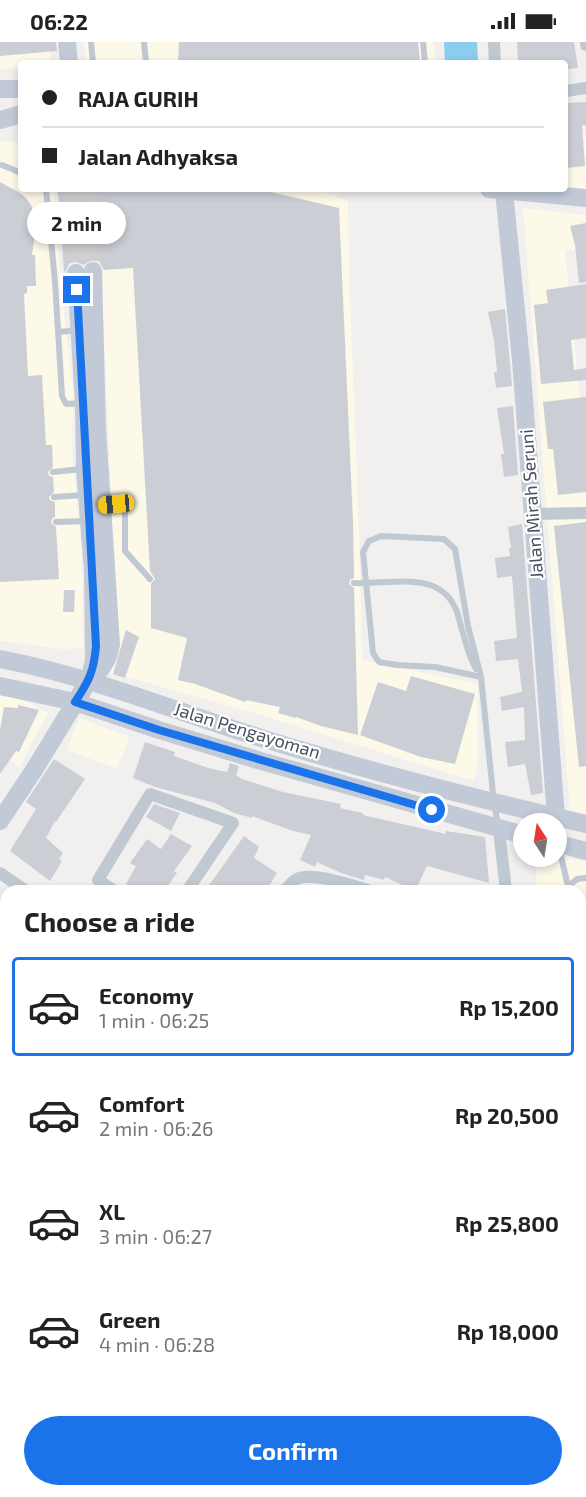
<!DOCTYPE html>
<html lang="en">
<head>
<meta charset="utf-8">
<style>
	:root { --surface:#fff; --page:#f6f6f6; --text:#222; --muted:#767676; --line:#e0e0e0; --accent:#1a73e8 }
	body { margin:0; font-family:"Exo 2",sans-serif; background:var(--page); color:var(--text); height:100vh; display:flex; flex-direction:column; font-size:22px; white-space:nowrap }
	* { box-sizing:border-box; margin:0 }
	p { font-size:20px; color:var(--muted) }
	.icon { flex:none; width:33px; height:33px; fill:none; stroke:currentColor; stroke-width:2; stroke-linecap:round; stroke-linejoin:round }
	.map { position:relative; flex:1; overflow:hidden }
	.sheet { position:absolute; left:0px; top:843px; width:586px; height:612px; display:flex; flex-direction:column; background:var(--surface); border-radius:18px 18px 0 0; box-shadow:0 3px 9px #0003 }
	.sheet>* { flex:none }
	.hud { position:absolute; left:18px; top:18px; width:550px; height:132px; border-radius:6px; box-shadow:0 3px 9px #0003; display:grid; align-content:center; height:132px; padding:0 24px; background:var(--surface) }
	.needle { width:39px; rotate:348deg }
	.buttons { position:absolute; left:513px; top:771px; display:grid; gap:12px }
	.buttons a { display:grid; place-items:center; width:54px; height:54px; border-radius:50%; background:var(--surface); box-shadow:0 3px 9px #0003; font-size:30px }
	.end { position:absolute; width:27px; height:27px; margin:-14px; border:8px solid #1a73e8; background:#fff; box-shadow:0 0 0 3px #fff }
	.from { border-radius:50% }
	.bubble { position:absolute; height:42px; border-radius:21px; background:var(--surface); box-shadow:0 3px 9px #0003; font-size:20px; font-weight:700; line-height:42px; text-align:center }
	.car { position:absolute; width:18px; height:36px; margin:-18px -9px; border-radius:8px; box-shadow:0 0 4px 2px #0007; background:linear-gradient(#f5c518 24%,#345 0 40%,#f5c518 0 76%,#345 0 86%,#f5c518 0) }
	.hud b { display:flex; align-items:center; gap:21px; height:57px; font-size:22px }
	.hud b+b { border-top:2px solid var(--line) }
	.hud i { width:15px; height:15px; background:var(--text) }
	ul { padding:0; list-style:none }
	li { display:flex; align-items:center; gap:18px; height:99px; margin:0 12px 9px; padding:0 12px; border:3px solid transparent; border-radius:6px }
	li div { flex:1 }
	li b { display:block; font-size:22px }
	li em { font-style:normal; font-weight:700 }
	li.active { border-color:var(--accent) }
	li>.icon { width:54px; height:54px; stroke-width:1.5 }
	h2 { padding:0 24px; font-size:27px; line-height:72px }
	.action { display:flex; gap:12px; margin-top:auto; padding:12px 24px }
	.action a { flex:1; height:69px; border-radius:36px; background:var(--accent); color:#fff; font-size:24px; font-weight:700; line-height:69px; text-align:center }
	.status { display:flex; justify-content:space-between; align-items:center; height:42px; padding:0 30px; background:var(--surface); direction:ltr }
	.status svg { height:16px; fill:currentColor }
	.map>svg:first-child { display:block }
	.commercial { fill:#fcf9e9 }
	.medical { fill:#fbe6e0 }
	.water { fill:#8acded }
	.building { fill:#cbced5 }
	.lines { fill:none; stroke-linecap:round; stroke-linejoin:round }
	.secondary-tunnel { stroke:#d0d0d2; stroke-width:18; stroke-dasharray:18 9; stroke-linecap:butt }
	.lane { stroke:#c0c8d2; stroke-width:6 }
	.street { stroke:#c0c8d2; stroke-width:12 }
	.secondary { stroke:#c2cad8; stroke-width:18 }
	.route { stroke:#1a73e8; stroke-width:8 }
	.labels { text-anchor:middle; stroke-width:4.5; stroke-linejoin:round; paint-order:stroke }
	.street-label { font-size:18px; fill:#47505d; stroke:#fff }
</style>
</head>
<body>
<div class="status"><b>06:22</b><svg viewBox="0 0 49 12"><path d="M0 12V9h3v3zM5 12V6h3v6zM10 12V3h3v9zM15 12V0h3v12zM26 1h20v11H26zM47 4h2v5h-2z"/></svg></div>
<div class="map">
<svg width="586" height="1455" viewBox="0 0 586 1455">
	<rect width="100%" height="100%" fill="#f2f0ef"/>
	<g class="commercial">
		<polygon points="0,0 50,0 51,21 21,21 21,26 0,27"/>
		<polygon points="84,0 434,0 436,21 86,21"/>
		<polygon points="586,92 586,152 566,147 566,94"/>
		<polygon points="0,100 21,100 21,147 54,147 62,255 73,348 72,412 82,513 83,606 63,607 0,599"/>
		<polygon points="101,147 316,147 348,159 349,234 359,481 362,618 478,642 478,719 474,739 254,671 109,630 117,585 103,273"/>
		<polygon points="523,166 586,173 586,210 565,208 586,419 586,772 570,768"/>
		<polygon points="0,649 6,649 48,671 19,725 0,710"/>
		<polygon points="79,676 129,695 117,727 67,708"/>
		<polygon points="557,814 586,820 586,1124 580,1124 580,849 537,849 536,815"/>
	</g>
	<g class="medical">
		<polygon points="0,1204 6,1208 6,1268 0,1277"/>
		<polygon points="0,1338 6,1339 6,1449 79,1449 75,1455 0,1455"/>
	</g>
	<polygon class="water" points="444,0 477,0 478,21 445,21"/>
	<g class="building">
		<polygon points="0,0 56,0 57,9 0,14"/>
		<polygon points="179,0 418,0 420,19 178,21"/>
		<polygon points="517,0 574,0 578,26 566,27 566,21 518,21"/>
		<polygon points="586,60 586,83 582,83 585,124 566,126 566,61"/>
		<polygon points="0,140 20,151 26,156 31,163 37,179 32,213 35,213 36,244 27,244 27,251 24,252 28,334 42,333 46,403 52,403 53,425 48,430 49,434 53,435 54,450 49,455 50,458 55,460 55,475 52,477 51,481 56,485 59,537 0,540"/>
		<polygon points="57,147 258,147 339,166 353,480 354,536 350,538 349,542 354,546 358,693 321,684 296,675 295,676 278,671 280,665 246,658 245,660 195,642 178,638 187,596 151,586 151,542 155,537 150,529 133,226 104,228 99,219 92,218 84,223 76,220 70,221 64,231 60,164"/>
		<polygon points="586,181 586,240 579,241 575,203 570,184"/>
		<polygon points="586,242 586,296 571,298 574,328 586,326 586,338 541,342 534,263 548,261 546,248"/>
		<polygon points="505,267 512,344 496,346 494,330 497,330 494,298 488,270"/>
		<polygon points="586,355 586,450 558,453 553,407 548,407 543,360"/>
		<polygon points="513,364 518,433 504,435 501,412 504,412 497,366"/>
		<polygon points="586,480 586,724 579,725 554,484"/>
		<polygon points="522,482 543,751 531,753 525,722 508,725 505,700 525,698 524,665 502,669 500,655 522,650 518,617 496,619 494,599 517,596 512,534 497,536 495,516 510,514 509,506 511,506 508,485"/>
		<polygon points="64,548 75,548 74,570 63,570"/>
		<polygon points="126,588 139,595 125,636 113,632"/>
		<polygon points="411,634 475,652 455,722 421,715 360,693 378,640 406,649"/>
		<polygon points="18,663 39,668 19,710 16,709 0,732 0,688 4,665 18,666"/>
		<polygon points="145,700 175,710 174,714 208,726 227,730 230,721 239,724 236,733 242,737 283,750 341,762 340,766 363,771 363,773 446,792 446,789 485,795 489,841 427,824 415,849 385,835 384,838 365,833 364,838 341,831 317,820 315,825 300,818 311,793 293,789 252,774 252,776 234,771 215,761 155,745 133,736"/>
		<polygon points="54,717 85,737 56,780 55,779 46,796 63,811 59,817 62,819 50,839 10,809 36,767 26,760"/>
		<polygon points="154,762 180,771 171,789 146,775"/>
		<polygon points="171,792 192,804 174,829 177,831 164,849 138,849 126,842 136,824 130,821 147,797 161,807"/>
		<polygon points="244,794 259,805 254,816 277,831 266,849 205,849"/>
	</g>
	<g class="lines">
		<g class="secondary-tunnel">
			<polyline points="72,147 76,231"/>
			<polyline points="90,147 93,229"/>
		</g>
		<g class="lane">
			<polyline points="91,0 93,21"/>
			<polyline points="144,0 146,21"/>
			<polyline points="423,0 425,21"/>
			<polyline points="2,123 21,131"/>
			<polyline points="46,147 55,239 62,354 66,362 83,361"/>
			<polyline points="58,290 79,288"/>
			<polyline points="53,430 82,427"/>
			<polyline points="54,455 84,453"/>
			<polyline points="104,463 116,462 125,470 125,509 150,537"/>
			<polyline points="56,480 88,479"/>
			<path d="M354 541C390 543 441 526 457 570 463 589 466 609 476 627"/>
			<polyline points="481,635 435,625 397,623 379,620 373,611 363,510 369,499 381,494 444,497 455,507 468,584 481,635 494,761 498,783"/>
			<polyline points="559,805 569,849"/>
			<polyline points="570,848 571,842 577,837 586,836"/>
			<polyline points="580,948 586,949"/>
			<polyline points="580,1077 586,1078"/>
			<polyline points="0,1372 2,1376 0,1390"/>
			<polyline points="0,1429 6,1433"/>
			<polyline points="27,1449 36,1455"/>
		</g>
		<g class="street">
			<polyline points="494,0 495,21"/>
			<polyline points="586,0 586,3"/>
			<polyline points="566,49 586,46"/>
			<polyline points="533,472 586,471"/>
			<polyline points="499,788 506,849"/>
			<polyline points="0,831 26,849"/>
			<polyline points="115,849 98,838 150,752 233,781 187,849"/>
			<path d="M284 849C287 846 291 841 295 838 311 828 353 844 371 849"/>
			<polyline points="0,928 6,920"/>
			<polyline points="0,1010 6,1015"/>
			<polyline points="0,1097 6,1101"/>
			<polyline points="0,1190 6,1194"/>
			<polyline points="580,1228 586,1220"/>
			<polyline points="3,1282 6,1277"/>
			<polyline points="580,1344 586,1336"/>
			<polyline points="580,1428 586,1428"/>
			<polyline points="81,1455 86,1449"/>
			<polyline points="286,1455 287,1449"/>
			<polyline points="418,1455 423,1449"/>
		</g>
		<g class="secondary">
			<polyline points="67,0 69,21"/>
			<polyline points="0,47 21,47"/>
			<polyline points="0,78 21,72"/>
			<polyline points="489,147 586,156"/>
			<polyline points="504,149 521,318 556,775"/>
			<path d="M93 229 97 387 111 602C109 616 104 625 93 635"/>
			<path d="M0 617C90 634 174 669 261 696 368 729 477 757 586 782"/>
			<polyline points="0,644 75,660 159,688 261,719 524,793"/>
			<polyline points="0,779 34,728 89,638 94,619 93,529 85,427 84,361 76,231"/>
			<polyline points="556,801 586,809"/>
		</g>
	</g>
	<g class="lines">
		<path class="route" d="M77 248 96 604C94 629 89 639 75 660L159 688 432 768"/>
	</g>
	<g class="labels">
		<g class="street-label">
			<text transform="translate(532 462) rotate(-94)" y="6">Jalan Mirah Seruni</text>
			<text transform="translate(247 689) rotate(17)" y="6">Jalan Pengayoman</text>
		</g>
	</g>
</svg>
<div class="buttons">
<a><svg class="needle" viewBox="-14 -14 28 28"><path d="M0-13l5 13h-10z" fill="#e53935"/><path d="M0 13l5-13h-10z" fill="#767676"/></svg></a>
</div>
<i class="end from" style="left:432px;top:768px"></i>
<i class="end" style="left:77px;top:248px"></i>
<div class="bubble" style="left:27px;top:160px;width:99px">2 min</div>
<i class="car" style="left:116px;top:462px;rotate:265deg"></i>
<div class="hud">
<b><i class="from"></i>RAJA GURIH</b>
<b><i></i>Jalan Adhyaksa</b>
</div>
<section class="sheet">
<h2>Choose a ride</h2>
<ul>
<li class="active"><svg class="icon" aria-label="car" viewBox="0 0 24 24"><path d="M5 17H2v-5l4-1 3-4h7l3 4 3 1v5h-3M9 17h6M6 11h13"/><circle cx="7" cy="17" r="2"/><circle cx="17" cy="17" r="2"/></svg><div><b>Economy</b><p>1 min · 06:25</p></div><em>Rp 15,200</em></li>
<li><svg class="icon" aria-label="car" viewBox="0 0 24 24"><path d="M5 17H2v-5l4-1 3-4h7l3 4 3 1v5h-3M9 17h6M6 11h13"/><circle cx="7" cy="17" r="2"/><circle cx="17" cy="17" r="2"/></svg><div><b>Comfort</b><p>2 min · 06:26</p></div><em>Rp 20,500</em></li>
<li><svg class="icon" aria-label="car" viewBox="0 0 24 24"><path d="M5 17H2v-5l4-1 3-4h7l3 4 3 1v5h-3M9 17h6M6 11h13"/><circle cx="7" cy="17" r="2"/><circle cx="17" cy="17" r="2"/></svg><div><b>XL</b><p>3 min · 06:27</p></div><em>Rp 25,800</em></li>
<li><svg class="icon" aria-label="car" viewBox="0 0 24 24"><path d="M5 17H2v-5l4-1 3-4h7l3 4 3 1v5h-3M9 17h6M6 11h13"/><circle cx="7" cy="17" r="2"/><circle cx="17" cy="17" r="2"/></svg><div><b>Green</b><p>4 min · 06:28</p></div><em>Rp 18,000</em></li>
</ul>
<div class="action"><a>Confirm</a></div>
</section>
</div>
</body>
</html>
